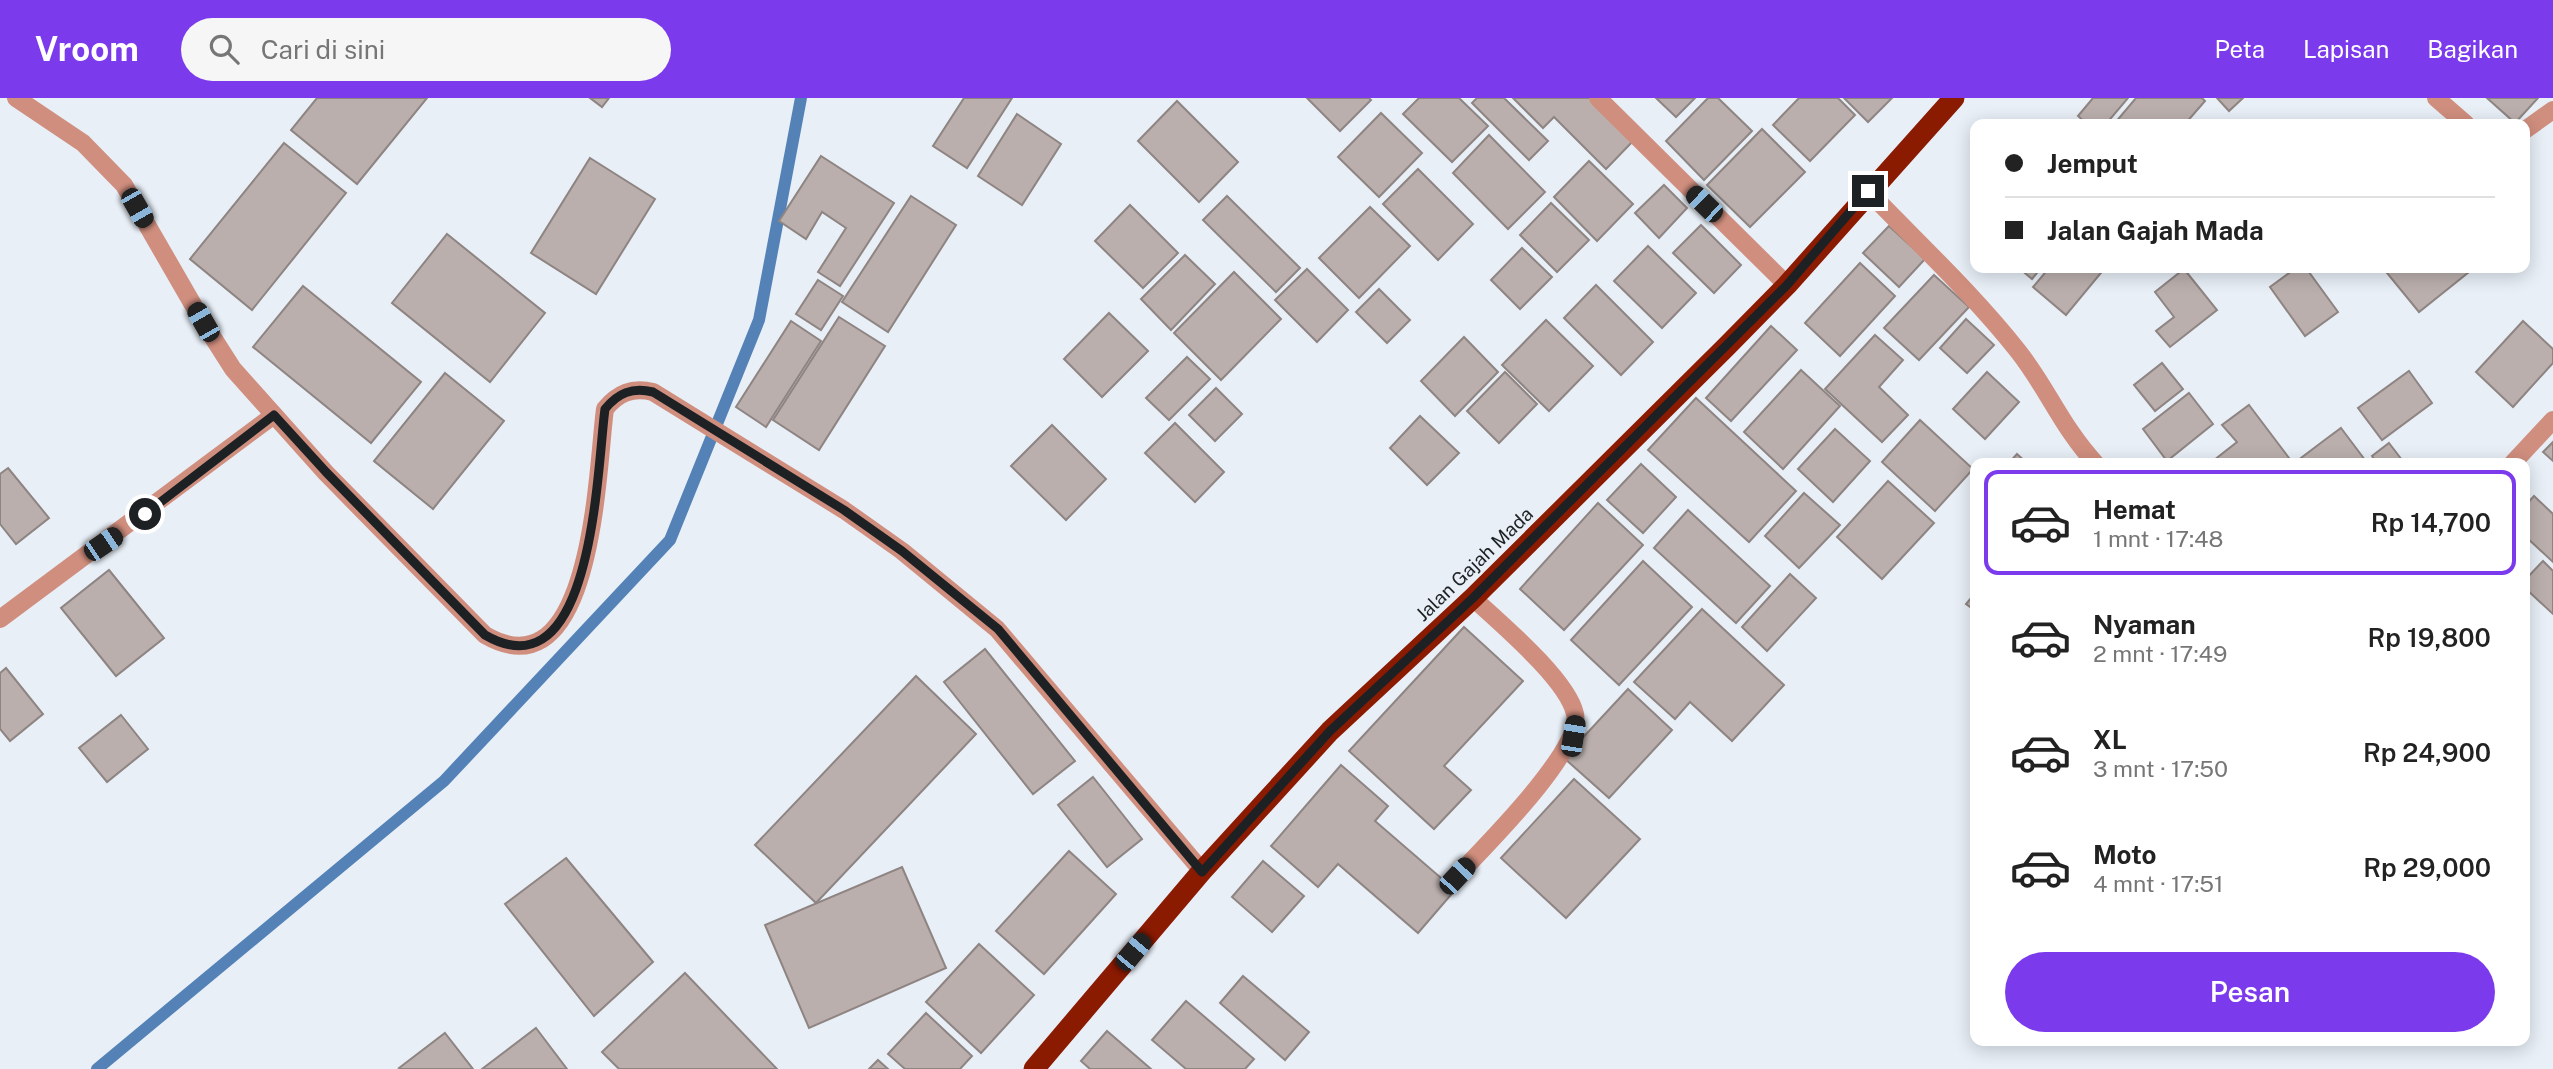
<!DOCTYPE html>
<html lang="id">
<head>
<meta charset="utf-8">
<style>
	:root { --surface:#fff; --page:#f6f6f6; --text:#222; --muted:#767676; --line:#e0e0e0; --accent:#7c3aed }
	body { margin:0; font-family:"Public Sans",sans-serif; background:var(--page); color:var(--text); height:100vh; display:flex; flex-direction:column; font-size:26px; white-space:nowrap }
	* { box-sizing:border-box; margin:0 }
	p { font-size:23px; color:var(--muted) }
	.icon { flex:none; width:38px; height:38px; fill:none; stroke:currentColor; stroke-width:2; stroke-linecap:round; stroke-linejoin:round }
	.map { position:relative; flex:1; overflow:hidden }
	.details { position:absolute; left:1970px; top:360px; width:560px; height:588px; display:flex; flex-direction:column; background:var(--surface); border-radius:14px; box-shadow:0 4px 18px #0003 }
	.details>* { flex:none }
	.banner { position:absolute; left:1970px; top:21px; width:560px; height:154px; border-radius:14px; box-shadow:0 4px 18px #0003; display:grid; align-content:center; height:154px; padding:0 35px; background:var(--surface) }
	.end { position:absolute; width:32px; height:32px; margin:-16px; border:9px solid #1e2124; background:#fff; box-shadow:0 0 0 4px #fff }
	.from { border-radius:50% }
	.car { position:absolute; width:21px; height:42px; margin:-21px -10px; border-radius:9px; box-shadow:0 0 5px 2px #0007; background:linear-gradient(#222 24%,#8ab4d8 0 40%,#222 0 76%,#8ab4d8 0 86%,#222 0) }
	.banner b { display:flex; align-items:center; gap:24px; height:66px; font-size:26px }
	.banner b+b { border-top:2px solid var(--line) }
	.banner i { width:18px; height:18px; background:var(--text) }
	ul { padding:12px 0 0; list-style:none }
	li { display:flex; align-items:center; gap:21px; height:105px; margin:0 14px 10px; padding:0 21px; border:4px solid transparent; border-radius:14px }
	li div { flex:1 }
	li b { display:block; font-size:26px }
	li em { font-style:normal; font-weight:600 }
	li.active { border-color:var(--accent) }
	li>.icon { width:63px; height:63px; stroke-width:1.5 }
	.button { display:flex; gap:14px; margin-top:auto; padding:14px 35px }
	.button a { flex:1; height:80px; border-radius:42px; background:var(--accent); color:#fff; font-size:28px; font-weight:600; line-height:80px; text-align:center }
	header { display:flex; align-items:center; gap:42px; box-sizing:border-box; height:98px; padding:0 35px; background:var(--accent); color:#fff }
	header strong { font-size:33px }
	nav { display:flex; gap:38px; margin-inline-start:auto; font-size:24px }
	.search { width:490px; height:63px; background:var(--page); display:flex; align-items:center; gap:18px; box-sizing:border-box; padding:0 24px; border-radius:38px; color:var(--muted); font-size:26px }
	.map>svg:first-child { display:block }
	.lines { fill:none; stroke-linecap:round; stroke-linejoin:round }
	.stream { stroke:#5482b7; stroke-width:12 }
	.building { fill:#baafad; stroke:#8e8482; stroke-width:2 }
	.street { stroke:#d08e7e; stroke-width:18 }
	.highway { stroke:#8a1a00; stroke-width:21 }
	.route { stroke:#1e2124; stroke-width:9 }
	.labels { text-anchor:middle; stroke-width:5; stroke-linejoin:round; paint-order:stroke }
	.street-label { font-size:19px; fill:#1e2124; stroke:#e8eff7 }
</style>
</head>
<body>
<header>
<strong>Vroom</strong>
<div class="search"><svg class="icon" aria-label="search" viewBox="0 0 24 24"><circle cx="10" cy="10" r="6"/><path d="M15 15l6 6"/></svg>Cari di sini</div>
<nav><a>Peta</a><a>Lapisan</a><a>Bagikan</a></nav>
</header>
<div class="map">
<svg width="2553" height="971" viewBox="0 0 2553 971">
	<rect width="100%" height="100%" fill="#e8eff7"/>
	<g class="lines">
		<polyline class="stream" points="97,971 444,683 670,442 759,222 801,0"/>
	</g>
	<g class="building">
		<polygon points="317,0 427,0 357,86 291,32"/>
		<polygon points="590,0 609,0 602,9"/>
		<polygon points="964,0 1012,0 967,70 933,48"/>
		<polygon points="1307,0 1369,0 1371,2 1340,33"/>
		<polygon points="1419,0 1459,0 1488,28 1452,64 1403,16"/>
		<polygon points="1477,0 1504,0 1548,43 1529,62 1472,5"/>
		<polygon points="1513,0 1593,0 1635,41 1606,71 1554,19 1543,30"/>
		<polygon points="1656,0 1695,0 1676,19"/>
		<polygon points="1708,0 1718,0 1752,33 1704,82 1666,43"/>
		<polygon points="1799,0 1838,0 1855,17 1810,63 1773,27"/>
		<polygon points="1844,0 1892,0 1868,24"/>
		<polygon points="2093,0 2128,0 2106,26 2087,26 2078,18"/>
		<polygon points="2136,0 2202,0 2205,3 2185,26 2114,26"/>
		<polygon points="2217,0 2243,0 2229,13"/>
		<polygon points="2487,0 2538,0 2515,25"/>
		<polygon points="1177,3 1238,64 1199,104 1138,43"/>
		<polygon points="1381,15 1422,55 1379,99 1338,59"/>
		<polygon points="1017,16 1061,46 1022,107 978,78"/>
		<polygon points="1762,31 1805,74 1750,129 1707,87"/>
		<polygon points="1489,37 1545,94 1508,131 1453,75"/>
		<polygon points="284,45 346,95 252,212 190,161"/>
		<polygon points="821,58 894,105 840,188 818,174 846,130 822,114 806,141 779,123"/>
		<polygon points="590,60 655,101 596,196 531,155"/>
		<polygon points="1589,63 1633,106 1597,143 1554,99"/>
		<polygon points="1418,71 1473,126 1438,162 1383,106"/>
		<polygon points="1664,87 1687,110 1659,140 1635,115"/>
		<polygon points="911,98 956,127 888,234 842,204"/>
		<polygon points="1227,98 1300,170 1276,194 1203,122"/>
		<polygon points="1551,105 1589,142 1557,174 1520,137"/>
		<polygon points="1130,107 1178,155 1143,190 1095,143"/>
		<polygon points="1370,109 1410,148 1359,200 1319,160"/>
		<polygon points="1701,127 1741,167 1714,195 1673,155"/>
		<polygon points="1889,128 1925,161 1899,189 1863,155"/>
		<polygon points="447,136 545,215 490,284 392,205"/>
		<polygon points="1648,148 1696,195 1662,230 1614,183"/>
		<polygon points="1522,150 1552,179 1520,211 1491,182"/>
		<polygon points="1185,157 1215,186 1171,232 1141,201"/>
		<polygon points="1860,165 1895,198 1840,258 1805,225"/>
		<polygon points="2019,170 2041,170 2032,181"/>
		<polygon points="2049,170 2105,170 2066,217 2033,189"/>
		<polygon points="2296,170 2306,170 2338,214 2305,238 2270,189"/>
		<polygon points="2394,170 2474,170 2419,214 2387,175"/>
		<polygon points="1307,171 1348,212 1317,244 1275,202"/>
		<polygon points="2184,171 2217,212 2170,249 2156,233 2174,219 2155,194"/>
		<polygon points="1234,174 1281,221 1221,282 1174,235"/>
		<polygon points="1934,177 1969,209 1919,262 1884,230"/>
		<polygon points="818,182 843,198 821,232 796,216"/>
		<polygon points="1596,187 1653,244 1621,277 1564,220"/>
		<polygon points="303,188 421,284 371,345 253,249"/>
		<polygon points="1379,191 1410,222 1387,245 1356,214"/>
		<polygon points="1109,215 1148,253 1102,299 1064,261"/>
		<polygon points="839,219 885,248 819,352 773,322"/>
		<polygon points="1966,221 1994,247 1967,275 1940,250"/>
		<polygon points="1546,222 1593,268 1549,313 1502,267"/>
		<polygon points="791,223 821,243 766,329 736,309"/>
		<polygon points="2523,223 2553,251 2553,265 2513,309 2476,274"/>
		<polygon points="1771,228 1797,252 1731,323 1706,300"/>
		<polygon points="1875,237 1903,262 1879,289 1908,317 1882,344 1825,291"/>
		<polygon points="1464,239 1498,274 1455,318 1421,283"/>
		<polygon points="1187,259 1210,281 1169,322 1146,300"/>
		<polygon points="2162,265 2183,291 2155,313 2134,287"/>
		<polygon points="1801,272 1840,308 1783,371 1744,334"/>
		<polygon points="2409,273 2432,305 2382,342 2358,310"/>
		<polygon points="1505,274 1537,306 1499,345 1467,313"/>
		<polygon points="1987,274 2019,304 1985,341 1953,311"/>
		<polygon points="445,275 504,323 433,411 374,363"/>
		<polygon points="1216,290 1242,316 1215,343 1189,317"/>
		<polygon points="2189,295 2213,326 2167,363 2143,331"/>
		<polygon points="1696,300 1796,393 1749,444 1648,352"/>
		<polygon points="2249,307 2292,364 2290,366 2209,366 2237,344 2222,327"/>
		<polygon points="1420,318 1459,355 1427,387 1390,350"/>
		<polygon points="1920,322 1973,371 1935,413 1882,364"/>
		<polygon points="1175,325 1224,374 1195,404 1145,355"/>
		<polygon points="1052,327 1106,381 1066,422 1011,368"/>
		<polygon points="2341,330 2368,366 2293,366 2326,341"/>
		<polygon points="1835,331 1870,363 1833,404 1798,371"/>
		<polygon points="2553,344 2553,363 2543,354"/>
		<polygon points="2389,345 2405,366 2377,366 2372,358"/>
		<polygon points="2017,356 2028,366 2008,366"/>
		<polygon points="1641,366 1676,399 1643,435 1607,402"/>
		<polygon points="8,370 49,420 16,446 0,426 0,376"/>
		<polygon points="1888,383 1934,425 1882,481 1837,439"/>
		<polygon points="1804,395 1840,427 1799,470 1765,438"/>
		<polygon points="2534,398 2553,416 2553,464 2525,438 2525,408"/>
		<polygon points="1598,405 1643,447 1564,532 1520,491"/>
		<polygon points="1688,412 1770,488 1736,525 1654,450"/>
		<polygon points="1643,463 1692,509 1619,587 1571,542"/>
		<polygon points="2543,463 2553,473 2553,516 2525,490 2525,482"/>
		<polygon points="109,472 164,540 116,578 61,510"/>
		<polygon points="1790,476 1816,500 1767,553 1742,529"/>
		<polygon points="1976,494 1976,513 1966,506"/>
		<polygon points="1702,511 1784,587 1732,643 1690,604 1675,621 1634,584"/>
		<polygon points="1464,529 1523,583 1444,668 1471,692 1434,731 1349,653"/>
		<polygon points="985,551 1075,663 1033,696 944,584"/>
		<polygon points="6,570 43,616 10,643 0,631 0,575"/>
		<polygon points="916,578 976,636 816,805 755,747"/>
		<polygon points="1628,591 1672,632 1609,700 1564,660"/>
		<polygon points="121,617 148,651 107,684 79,650"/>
		<polygon points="1341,667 1388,708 1375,723 1455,792 1418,835 1338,766 1318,789 1271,748"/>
		<polygon points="1093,679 1142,741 1107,769 1058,707"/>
		<polygon points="1574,681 1640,741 1566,820 1501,760"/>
		<polygon points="1069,753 1116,796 1044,876 996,833"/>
		<polygon points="566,760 653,864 594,918 505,806"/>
		<polygon points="1263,763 1304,798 1272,834 1232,799"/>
		<polygon points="902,769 946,870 809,930 765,827"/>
		<polygon points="979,846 1034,897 981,955 926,904"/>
		<polygon points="685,875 777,971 619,971 602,954"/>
		<polygon points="1243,878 1309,934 1285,962 1220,905"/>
		<polygon points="1186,903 1254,961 1245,971 1186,971 1152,942"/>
		<polygon points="926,915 972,958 960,971 905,971 888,956"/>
		<polygon points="536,930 567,971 482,971"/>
		<polygon points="1107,933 1151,971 1090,971 1081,963"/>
		<polygon points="445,935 473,971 401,971 399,970"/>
		<polygon points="878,962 888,971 869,971"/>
	</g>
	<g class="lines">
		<g class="street">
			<path d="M16 0 83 45 124 87 203 224 233 271 326 375 485 537C594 600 597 368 605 311 618 295 632 289 653 294L844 412 902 453 997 531 1202 773"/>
			<polyline points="1598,0 1787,187"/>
			<polyline points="2436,0 2466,26"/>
			<polyline points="2525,32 2553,12"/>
			<path d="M1868 93C1918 145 1973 196 2018 253 2048 291 2061 328 2096 366"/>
			<polyline points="2512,366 2553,322"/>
			<polyline points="0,521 274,317"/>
			<path d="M1457 778C1482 751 1583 652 1575 616 1568 582 1499 524 1473 500"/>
		</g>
		<polyline class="highway" points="1034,971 1202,773 1330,633 1473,500 1727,248 1787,187 1954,0"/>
	</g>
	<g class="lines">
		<path class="route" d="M145 416 274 317 326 374 485 537C594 600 597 368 605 311 618 295 632 289 653 294L844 412 902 453 998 531 1202 774 1330 633 1473 500 1787 187 1868 93"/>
	</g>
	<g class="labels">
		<g class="street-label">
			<text transform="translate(1474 466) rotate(-44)" y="7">Jalan Gajah Mada</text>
		</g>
	</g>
</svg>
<i class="end from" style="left:145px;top:416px"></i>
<i class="end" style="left:1868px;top:93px"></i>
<i class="car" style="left:1704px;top:106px;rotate:314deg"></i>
<i class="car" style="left:137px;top:110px;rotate:150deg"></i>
<i class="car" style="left:203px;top:224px;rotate:330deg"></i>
<i class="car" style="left:103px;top:446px;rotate:56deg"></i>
<i class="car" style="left:1573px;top:638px;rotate:9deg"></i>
<i class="car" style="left:1457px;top:778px;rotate:43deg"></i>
<i class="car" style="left:1133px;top:854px;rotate:40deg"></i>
<div class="banner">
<b><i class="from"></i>Jemput</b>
<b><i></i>Jalan Gajah Mada</b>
</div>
<section class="details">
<ul>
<li class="active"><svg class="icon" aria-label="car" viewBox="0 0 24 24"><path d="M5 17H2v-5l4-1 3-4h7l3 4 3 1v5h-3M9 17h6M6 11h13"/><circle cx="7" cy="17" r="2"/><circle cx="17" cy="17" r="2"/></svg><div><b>Hemat</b><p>1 mnt · 17:48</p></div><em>Rp 14,700</em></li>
<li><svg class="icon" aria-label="car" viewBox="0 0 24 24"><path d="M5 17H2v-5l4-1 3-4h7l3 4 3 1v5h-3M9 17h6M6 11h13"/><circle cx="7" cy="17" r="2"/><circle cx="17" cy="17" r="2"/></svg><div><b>Nyaman</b><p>2 mnt · 17:49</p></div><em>Rp 19,800</em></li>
<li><svg class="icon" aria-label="car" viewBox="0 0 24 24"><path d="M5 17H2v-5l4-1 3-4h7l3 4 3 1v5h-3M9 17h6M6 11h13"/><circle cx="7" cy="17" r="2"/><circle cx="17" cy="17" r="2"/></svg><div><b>XL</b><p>3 mnt · 17:50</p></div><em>Rp 24,900</em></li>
<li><svg class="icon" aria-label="car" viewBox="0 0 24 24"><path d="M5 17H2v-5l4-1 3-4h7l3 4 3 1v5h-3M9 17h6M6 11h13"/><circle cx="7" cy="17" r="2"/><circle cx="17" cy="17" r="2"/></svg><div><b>Moto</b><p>4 mnt · 17:51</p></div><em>Rp 29,000</em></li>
</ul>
<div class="button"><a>Pesan</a></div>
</section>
</div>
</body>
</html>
